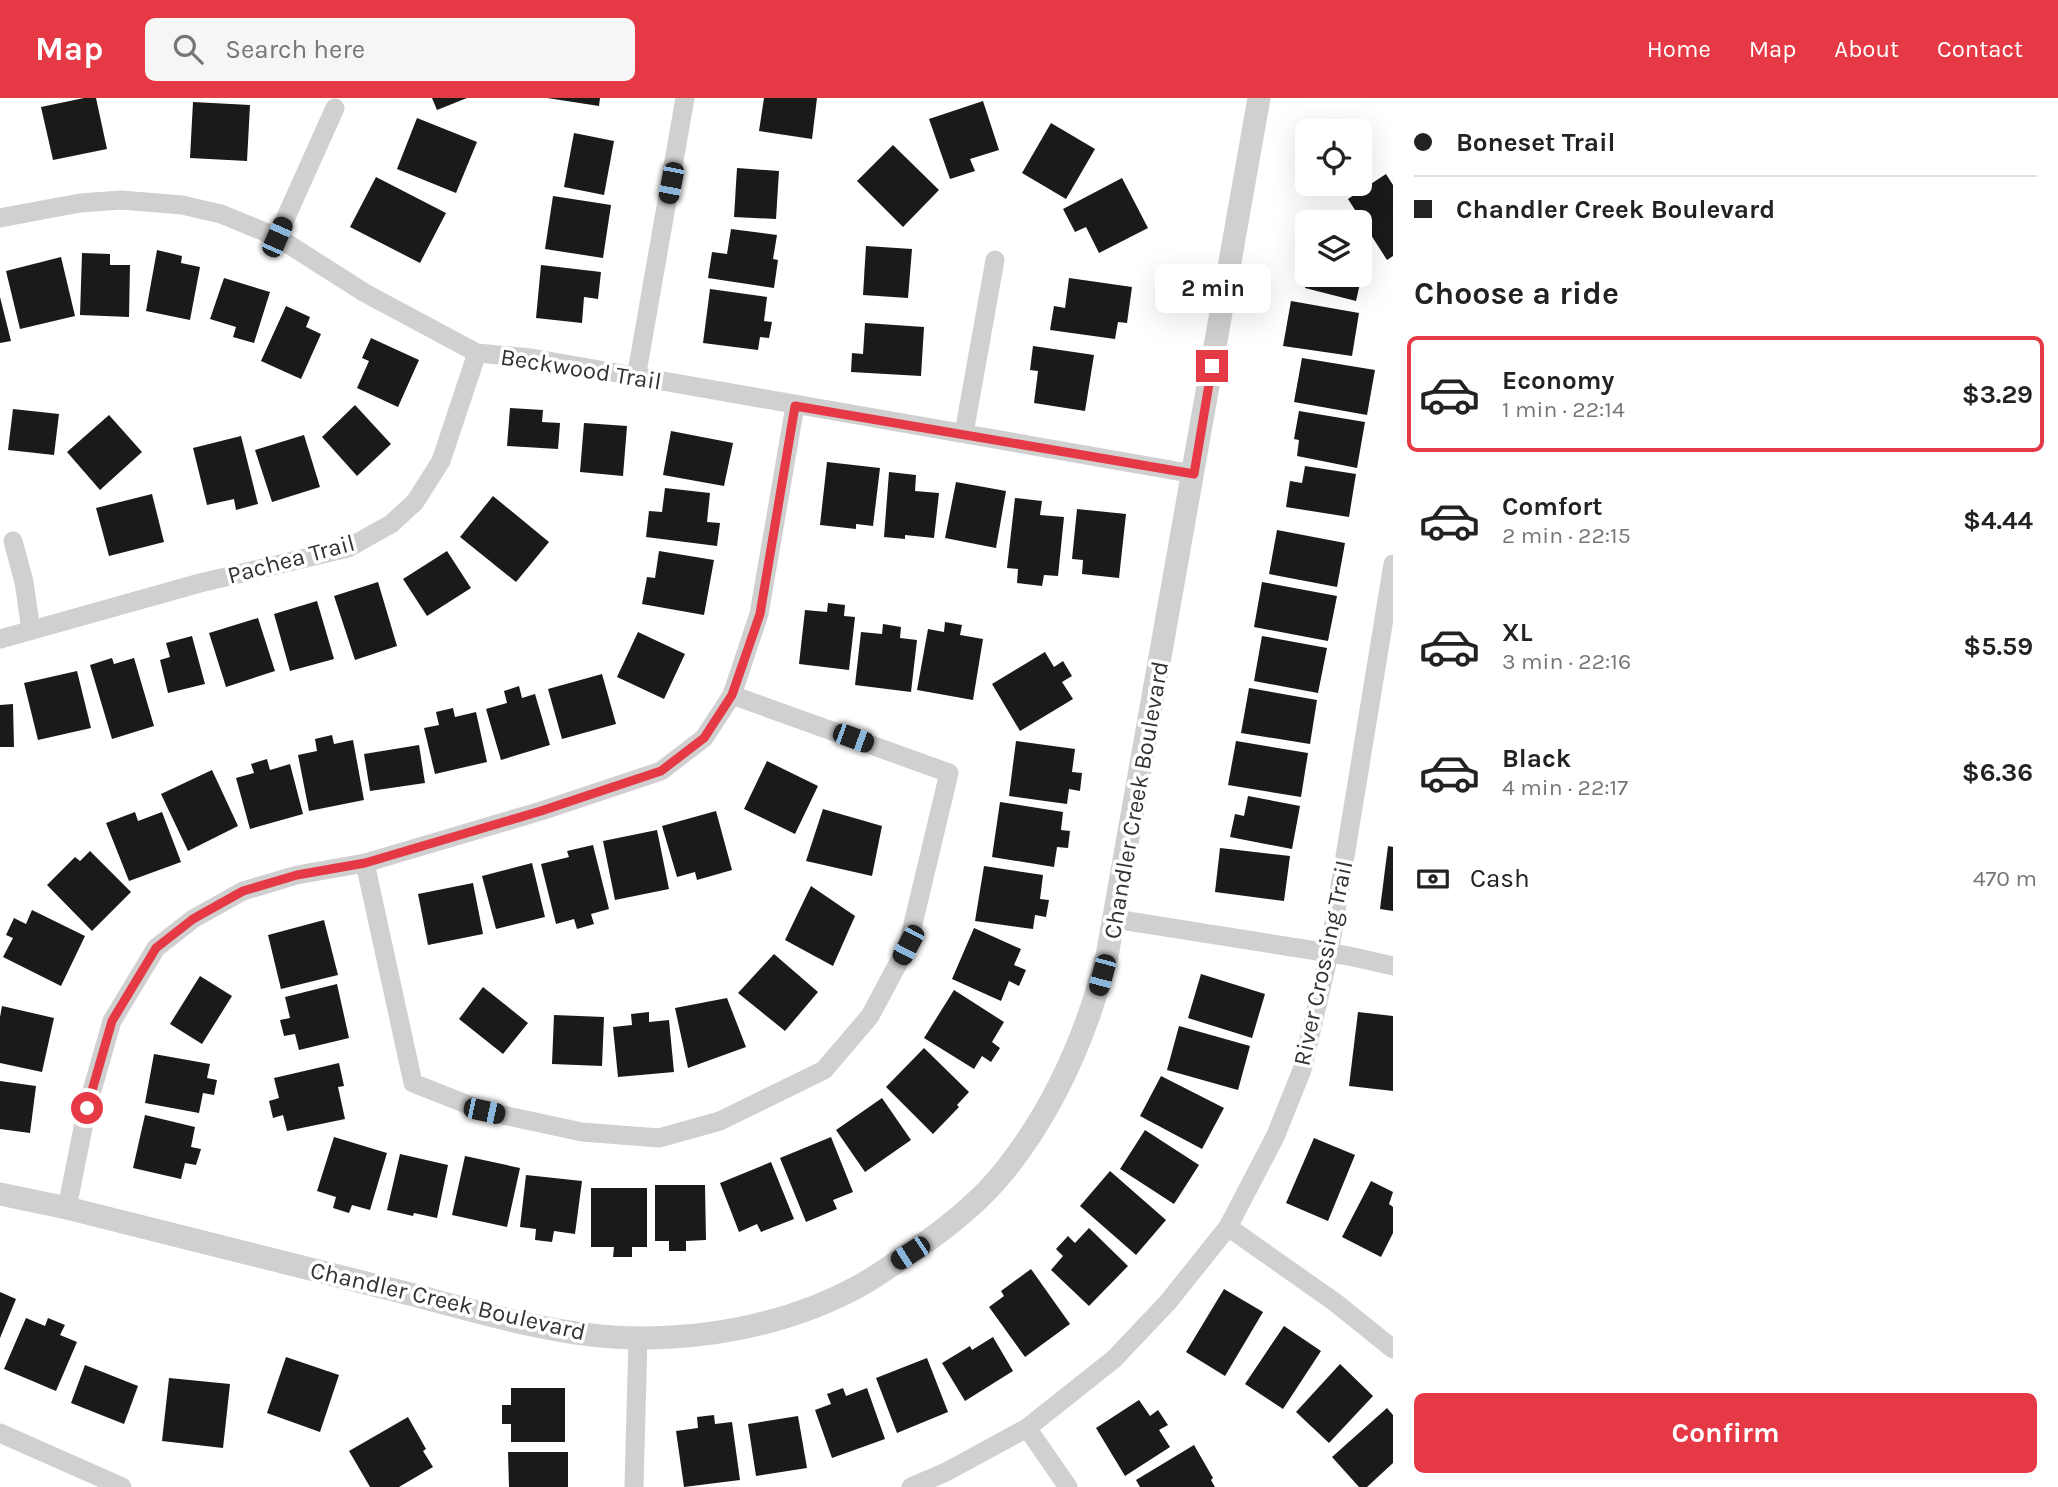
<!DOCTYPE html>
<html lang="en">
<head>
<meta charset="utf-8">
<style>
	:root { --surface:#fff; --page:#f6f6f6; --text:#222; --muted:#767676; --line:#e0e0e0; --accent:#e63946 }
	body { margin:0; font-family:Karla,sans-serif; background:var(--page); color:var(--text); height:100vh; display:flex; flex-direction:column; font-size:26px; white-space:nowrap }
	* { box-sizing:border-box; margin:0 }
	p { font-size:23px; color:var(--muted) }
	.icon { flex:none; width:38px; height:38px; fill:none; stroke:currentColor; stroke-width:2; stroke-linecap:round; stroke-linejoin:round }
	.map { position:relative; flex:1; overflow:hidden }
	.sheet { display:flex; flex-direction:column; background:var(--surface); width:665px }
	.sheet>* { flex:none }
	.guide { display:grid; align-content:center; height:154px; padding:0 21px; background:var(--surface) }
	.fabs { position:absolute; left:1295px; top:21px; display:grid; gap:14px }
	.fabs a { display:grid; place-items:center; width:77px; height:77px; border-radius:10px; background:var(--surface); box-shadow:0 7px 28px #0002; font-size:35px }
	.end { position:absolute; width:32px; height:32px; margin:-16px; border:9px solid #e63946; background:#fff; box-shadow:0 0 0 4px #fff }
	.from { border-radius:50% }
	.bubble { position:absolute; height:49px; border-radius:10px; background:var(--surface); box-shadow:0 7px 28px #0002; font-size:23px; font-weight:700; line-height:49px; text-align:center }
	.car { position:absolute; width:21px; height:42px; margin:-21px -10px; border-radius:9px; box-shadow:0 0 5px 2px #0007; background:linear-gradient(#222 24%,#8ab4d8 0 40%,#222 0 76%,#8ab4d8 0 86%,#222 0) }
	.guide b { display:flex; align-items:center; gap:24px; height:66px; font-size:26px }
	.guide b+b { border-top:2px solid var(--line) }
	.guide i { width:18px; height:18px; background:var(--text) }
	ul { padding:0; list-style:none }
	li { display:flex; align-items:center; gap:21px; height:116px; margin:0 14px 10px; padding:0 7px; border:4px solid transparent; border-radius:10px }
	li div { flex:1 }
	li b { display:block; font-size:26px }
	li em { font-style:normal; font-weight:700 }
	li.on { border-color:var(--accent) }
	li>.icon { width:63px; height:63px; stroke-width:1.5 }
	h2 { padding:0 21px; font-size:32px; line-height:84px }
	.pay { display:flex; align-items:center; gap:18px; height:77px; padding:0 21px; font-size:26px }
	.pay p { margin-inline-start:auto }
	.primary-button { display:flex; gap:14px; margin-top:auto; padding:14px 21px }
	.primary-button a { flex:1; height:80px; border-radius:10px; background:var(--accent); color:#fff; font-size:28px; font-weight:700; line-height:80px; text-align:center }
	header { display:flex; align-items:center; gap:42px; box-sizing:border-box; height:98px; padding:0 35px; background:var(--accent); color:#fff }
	header strong { font-size:33px }
	nav { display:flex; gap:38px; margin-inline-start:auto; font-size:24px }
	.search { width:490px; height:63px; background:var(--page); display:flex; align-items:center; gap:18px; box-sizing:border-box; padding:0 24px; border-radius:10px; color:var(--muted); font-size:26px }
	main { display:flex; flex:1; min-height:0 }
	.map>svg:first-child { display:block }
	.building { fill:#1a1a1a }
	.lines { fill:none; stroke-linecap:round; stroke-linejoin:round }
	.minor { stroke:#d0d0d0; stroke-width:19 }
	.tertiary { stroke:#d0d0d0; stroke-width:23 }
	.route { stroke:#e63946; stroke-width:9 }
	.labels { text-anchor:middle; stroke-width:7; stroke-linejoin:round; paint-order:stroke }
	.street-label { font-size:24px; fill:#333; stroke:#fff }
</style>
</head>
<body>
<header>
<strong>Map</strong>
<div class="search"><svg class="icon" aria-label="search" viewBox="0 0 24 24"><circle cx="10" cy="10" r="6"/><path d="M15 15l6 6"/></svg>Search here</div>
<nav><a>Home</a><a>Map</a><a>About</a><a>Contact</a></nav>
</header>
<main>
<div class="map">
<svg width="1393" height="1389" viewBox="0 0 1393 1389">
	<rect width="100%" height="100%" fill="#fff"/>
	<g class="building">
		<polygon points="84,0 96,0 107,51 53,62 41,9"/>
		<polygon points="432,0 467,0 437,12"/>
		<polygon points="547,0 600,0 599,8"/>
		<polygon points="764,0 817,0 812,41 759,33"/>
		<polygon points="983,3 999,52 970,61 975,73 950,81 929,21"/>
		<polygon points="193,4 250,7 247,63 190,60"/>
		<polygon points="417,20 477,44 456,95 397,71"/>
		<polygon points="1051,25 1095,51 1066,101 1022,75"/>
		<polygon points="574,35 614,43 604,97 564,89"/>
		<polygon points="893,47 939,92 903,129 857,83"/>
		<polygon points="737,70 779,73 776,121 734,119"/>
		<polygon points="1386,76 1393,87 1393,158 1387,162 1348,101"/>
		<polygon points="376,79 446,115 420,165 350,129"/>
		<polygon points="1122,80 1148,130 1099,155 1086,129 1075,134 1063,111"/>
		<polygon points="553,98 611,107 603,160 545,151"/>
		<polygon points="731,131 777,137 773,161 778,162 774,190 708,180 712,154 727,156"/>
		<polygon points="866,148 912,151 908,200 863,197"/>
		<polygon points="157,152 182,158 181,165 200,169 190,222 146,213"/>
		<polygon points="82,155 110,156 110,167 130,167 129,219 80,217"/>
		<polygon points="1303,156 1307,157 1307,171 1299,170"/>
		<polygon points="1360,157 1366,159 1356,203 1305,190 1308,177 1360,177"/>
		<polygon points="61,159 75,218 20,231 6,173"/>
		<polygon points="541,167 601,174 598,201 584,199 582,225 536,220"/>
		<polygon points="224,180 270,194 254,245 233,239 236,229 210,221"/>
		<polygon points="1069,180 1132,189 1127,225 1118,224 1115,241 1050,232 1054,208 1065,210"/>
		<polygon points="710,191 767,199 764,223 772,224 769,240 760,239 758,252 703,245"/>
		<polygon points="0,199 11,243 0,245"/>
		<polygon points="1291,203 1359,215 1352,258 1283,248"/>
		<polygon points="286,208 310,219 306,229 321,236 301,281 261,263"/>
		<polygon points="865,225 924,229 921,278 851,274 852,255 863,256"/>
		<polygon points="371,240 419,262 398,309 357,290 369,263 362,260"/>
		<polygon points="1033,248 1094,257 1085,313 1034,305 1038,273 1030,272"/>
		<polygon points="1302,260 1375,272 1367,317 1294,304"/>
		<polygon points="355,307 391,346 357,378 322,339"/>
		<polygon points="510,310 543,312 542,324 560,325 558,351 507,348"/>
		<polygon points="13,311 59,316 54,357 8,352"/>
		<polygon points="1299,313 1365,324 1357,370 1297,358 1299,342 1294,341"/>
		<polygon points="109,317 142,354 100,392 67,354"/>
		<polygon points="584,325 627,328 623,378 580,374"/>
		<polygon points="671,333 733,345 724,388 663,377"/>
		<polygon points="304,337 320,389 272,404 255,352"/>
		<polygon points="241,338 258,406 236,412 234,401 207,407 193,350"/>
		<polygon points="827,364 880,370 873,428 856,426 856,431 820,427"/>
		<polygon points="1305,368 1356,376 1349,419 1286,409 1290,383 1302,385"/>
		<polygon points="889,374 916,377 915,393 939,395 934,440 905,437 905,441 884,439"/>
		<polygon points="956,384 1006,393 996,450 945,440"/>
		<polygon points="665,390 710,395 707,424 720,425 717,448 646,439 649,413 662,414"/>
		<polygon points="152,396 164,444 109,458 96,410"/>
		<polygon points="493,398 549,444 516,484 460,439"/>
		<polygon points="1015,400 1042,403 1040,417 1064,419 1058,478 1044,477 1042,488 1017,485 1018,471 1007,470"/>
		<polygon points="1077,411 1126,416 1119,480 1082,476 1083,462 1072,461"/>
		<polygon points="1277,432 1345,445 1337,489 1269,476"/>
		<polygon points="447,453 471,490 427,518 403,481"/>
		<polygon points="659,453 714,462 704,517 642,506 647,479 655,480"/>
		<polygon points="378,484 397,548 355,562 334,498"/>
		<polygon points="1262,484 1337,498 1328,543 1254,529"/>
		<polygon points="317,503 334,561 290,573 274,516"/>
		<polygon points="828,505 845,507 844,518 855,519 849,572 799,566 805,512 827,514"/>
		<polygon points="258,520 275,573 226,589 209,535"/>
		<polygon points="945,524 962,527 960,537 983,541 973,602 917,592 928,531 944,534"/>
		<polygon points="883,526 901,529 900,540 917,542 911,594 855,587 861,534 882,536"/>
		<polygon points="638,534 685,556 664,601 617,579"/>
		<polygon points="192,538 205,586 168,595 160,562 170,559 166,545"/>
		<polygon points="1262,538 1327,550 1318,595 1254,583"/>
		<polygon points="1045,554 1054,569 1063,563 1072,578 1062,584 1073,601 1020,633 992,586"/>
		<polygon points="112,560 114,566 134,560 154,628 112,641 90,567"/>
		<polygon points="77,573 91,630 38,642 24,585"/>
		<polygon points="602,576 616,626 562,641 548,591"/>
		<polygon points="519,588 522,600 535,596 550,647 501,662 486,611 507,605 504,593"/>
		<polygon points="1249,590 1317,602 1310,646 1241,635"/>
		<polygon points="13,606 14,649 0,649 0,607"/>
		<polygon points="453,610 455,619 476,614 487,664 435,676 424,630 439,627 436,614"/>
		<polygon points="332,637 334,646 353,642 364,702 309,713 298,657 317,653 315,641"/>
		<polygon points="1016,643 1075,651 1072,674 1082,675 1080,693 1069,691 1067,706 1009,698"/>
		<polygon points="1236,643 1308,655 1301,699 1228,687"/>
		<polygon points="419,647 425,685 370,693 364,656"/>
		<polygon points="267,661 270,672 290,666 303,716 250,731 236,680 254,675 251,666"/>
		<polygon points="767,663 818,688 795,736 744,711"/>
		<polygon points="212,672 238,728 188,753 161,696"/>
		<polygon points="1248,698 1300,708 1292,751 1230,739 1235,716 1244,718"/>
		<polygon points="1000,704 1063,714 1061,732 1070,733 1068,750 1057,749 1054,769 992,759"/>
		<polygon points="823,711 882,728 872,778 806,763"/>
		<polygon points="716,713 732,772 697,782 695,774 677,779 662,728"/>
		<polygon points="135,714 138,723 162,714 181,764 129,783 106,725"/>
		<polygon points="657,732 669,791 615,802 603,743"/>
		<polygon points="593,747 609,811 591,816 594,826 577,831 574,821 556,826 541,766 569,759 567,753"/>
		<polygon points="1388,748 1393,749 1393,813 1380,811"/>
		<polygon points="1220,750 1290,758 1284,803 1215,794"/>
		<polygon points="90,753 131,794 92,833 47,787 75,759 80,763"/>
		<polygon points="532,765 545,819 496,831 482,778"/>
		<polygon points="984,768 1043,777 1040,801 1049,802 1046,819 1035,817 1033,831 975,823"/>
		<polygon points="473,785 483,836 428,847 418,796"/>
		<polygon points="811,788 855,818 833,868 785,842"/>
		<polygon points="32,812 85,838 61,888 3,859 13,840 6,837 14,820 26,826"/>
		<polygon points="324,822 338,877 281,891 268,837"/>
		<polygon points="974,830 1021,851 1014,867 1026,872 1019,888 1009,883 1001,903 952,881"/>
		<polygon points="774,856 818,894 785,933 738,895"/>
		<polygon points="1201,876 1265,896 1252,940 1188,920"/>
		<polygon points="200,878 232,898 202,946 170,926"/>
		<polygon points="337,886 349,940 299,952 295,936 284,938 280,922 290,920 285,899"/>
		<polygon points="483,889 528,925 503,956 459,921"/>
		<polygon points="954,892 1004,924 992,944 1000,950 991,964 982,958 974,971 924,940"/>
		<polygon points="727,900 746,949 688,970 675,910"/>
		<polygon points="2,908 54,920 42,974 0,965 0,919"/>
		<polygon points="649,914 649,924 669,922 674,974 618,979 613,929 632,927 631,916"/>
		<polygon points="1358,914 1393,918 1393,993 1349,988"/>
		<polygon points="554,917 604,919 602,968 552,966"/>
		<polygon points="1179,928 1250,948 1238,992 1167,972"/>
		<polygon points="924,950 969,994 957,1007 959,1009 933,1036 886,989"/>
		<polygon points="154,956 210,966 207,980 217,982 214,997 203,995 199,1015 145,1005"/>
		<polygon points="339,965 344,988 338,989 345,1021 287,1033 283,1017 273,1020 269,1003 279,1000 274,980"/>
		<polygon points="1161,978 1224,1010 1202,1051 1140,1018"/>
		<polygon points="0,983 36,988 30,1035 0,1031"/>
		<polygon points="882,1000 911,1042 865,1074 836,1032"/>
		<polygon points="145,1017 195,1029 191,1049 201,1051 196,1067 185,1065 181,1081 133,1070"/>
		<polygon points="1145,1032 1199,1067 1174,1106 1120,1071"/>
		<polygon points="334,1039 387,1055 370,1112 352,1107 349,1115 333,1110 336,1099 317,1093"/>
		<polygon points="831,1039 853,1094 833,1102 837,1111 806,1124 780,1060"/>
		<polygon points="1314,1040 1355,1057 1328,1123 1286,1105"/>
		<polygon points="400,1056 448,1067 437,1120 414,1115 413,1118 387,1112"/>
		<polygon points="465,1058 520,1070 507,1129 452,1117"/>
		<polygon points="771,1064 794,1121 761,1134 757,1126 739,1134 720,1085"/>
		<polygon points="1110,1073 1166,1122 1136,1157 1080,1108"/>
		<polygon points="526,1077 582,1083 575,1136 554,1133 552,1144 535,1142 536,1131 520,1129"/>
		<polygon points="1371,1083 1393,1094 1389,1106 1393,1109 1393,1135 1381,1159 1342,1139"/>
		<polygon points="655,1087 705,1087 706,1142 686,1143 686,1153 669,1153 669,1143 655,1143"/>
		<polygon points="591,1090 647,1090 647,1149 632,1149 632,1159 613,1159 614,1149 591,1149"/>
		<polygon points="1089,1130 1128,1168 1089,1208 1051,1172 1063,1158 1056,1151 1068,1138 1075,1145"/>
		<polygon points="1031,1171 1070,1226 1025,1259 989,1209 1004,1198 1001,1193"/>
		<polygon points="1224,1191 1263,1214 1225,1278 1186,1254"/>
		<polygon points="0,1194 16,1201 0,1240"/>
		<polygon points="26,1220 45,1228 48,1220 65,1227 60,1237 77,1244 56,1293 4,1271"/>
		<polygon points="1284,1228 1321,1253 1283,1311 1245,1286"/>
		<polygon points="993,1239 1013,1273 965,1303 942,1265 970,1248 972,1252"/>
		<polygon points="286,1259 339,1277 320,1334 267,1315"/>
		<polygon points="927,1260 948,1314 897,1335 876,1280"/>
		<polygon points="1340,1266 1373,1298 1329,1345 1296,1314"/>
		<polygon points="85,1267 138,1288 124,1326 71,1305"/>
		<polygon points="169,1280 230,1286 223,1350 162,1343"/>
		<polygon points="511,1290 565,1290 565,1344 511,1344 511,1326 502,1326 502,1307 511,1307"/>
		<polygon points="843,1290 846,1298 867,1290 885,1341 832,1360 815,1312 831,1306 827,1296"/>
		<polygon points="1139,1302 1150,1318 1158,1312 1168,1327 1159,1332 1170,1349 1125,1378 1096,1330"/>
		<polygon points="1387,1310 1393,1317 1393,1365 1367,1389 1359,1389 1332,1359"/>
		<polygon points="714,1317 715,1326 732,1324 740,1382 684,1389 676,1333 698,1330 697,1319"/>
		<polygon points="798,1318 807,1370 756,1378 748,1326"/>
		<polygon points="408,1319 426,1351 423,1353 433,1369 399,1389 370,1389 349,1353"/>
		<polygon points="1194,1347 1213,1380 1211,1382 1215,1389 1140,1389 1136,1382"/>
		<polygon points="508,1354 568,1354 568,1389 509,1389"/>
	</g>
	<g class="lines">
		<g class="minor">
			<polyline points="0,120 80,105 121,102 182,107 221,116 277,139 365,195 477,255 531,260 1194,376"/>
			<polyline points="277,139 335,10"/>
			<polyline points="636,280 685,0"/>
			<polyline points="964,335 995,162"/>
			<polyline points="13,443 24,484 31,532"/>
			<polyline points="0,541 200,485 348,450 391,426 415,404 441,363 477,255"/>
			<polyline points="365,765 413,985 484,1013 582,1034 659,1040 720,1023 824,972 870,918 908,847 949,675 732,597"/>
			<polyline points="1115,821 1349,858 1393,868"/>
			<polyline points="67,1110 87,1010 112,923 156,850 193,821 243,793 297,777 365,765 541,713 661,673 704,640 732,597 759,516 795,308"/>
			<polyline points="1228,1129 1336,1205 1393,1251"/>
			<polyline points="1027,1330 1068,1389"/>
			<polyline points="0,1335 122,1389"/>
			<polyline points="634,1389 638,1239"/>
			<polyline points="911,1389 946,1374 1027,1330 1114,1261 1168,1204 1228,1129 1275,1039 1302,972 1329,856 1393,466"/>
		</g>
		<path class="tertiary" d="M0 1096 67 1110C180 1138 293 1167 406 1195 471 1212 546 1235 613 1239 697 1244 787 1228 861 1187 879 1177 896 1164 913 1153 947 1130 981 1103 1006 1071 1056 1008 1087 935 1107 858L1259 0"/>
	</g>
	<g class="lines">
		<polyline class="route" points="87,1010 112,923 156,850 193,821 243,793 297,777 365,765 541,713 661,673 704,640 732,597 760,516 795,308 1194,376 1212,268"/>
	</g>
	<g class="labels">
		<g class="street-label">
			<text transform="translate(581 271) rotate(9)" y="8">Beckwood Trail</text>
			<text transform="translate(291 461) rotate(-15)" y="8">Pachea Trail</text>
			<text transform="translate(1136 702) rotate(-80)" y="8">Chandler Creek Boulevard</text>
			<text transform="translate(1323 865) rotate(-78)" y="8">River Crossing Trail</text>
			<text transform="translate(448 1203) rotate(13)" y="8">Chandler Creek Boulevard</text>
		</g>
	</g>
</svg>
<div class="fabs">
<a><svg class="icon" aria-label="locate" viewBox="0 0 24 24"><circle cx="12" cy="12" r="6"/><path d="M12 2v4M12 18v4M2 12h4M18 12h4"/></svg></a>
<a><svg class="icon" aria-label="layers" viewBox="0 0 24 24"><path d="M12 4l9 5-9 5-9-5zM3 14l9 5 9-5"/></svg></a>
</div>
<i class="end from" style="left:87px;top:1010px"></i>
<i class="end" style="left:1212px;top:268px"></i>
<div class="bubble" style="left:1155px;top:166px;width:116px">2 min</div>
<i class="car" style="left:671px;top:85px;rotate:191deg"></i>
<i class="car" style="left:277px;top:139px;rotate:24deg"></i>
<i class="car" style="left:853px;top:640px;rotate:110deg"></i>
<i class="car" style="left:908px;top:847px;rotate:208deg"></i>
<i class="car" style="left:1102px;top:877px;rotate:195deg"></i>
<i class="car" style="left:484px;top:1013px;rotate:102deg"></i>
<i class="car" style="left:910px;top:1155px;rotate:237deg"></i>
</div>
<section class="sheet">
<div class="guide">
<b><i class="from"></i>Boneset Trail</b>
<b><i></i>Chandler Creek Boulevard</b>
</div>
<h2>Choose a ride</h2>
<ul>
<li class="on"><svg class="icon" aria-label="car" viewBox="0 0 24 24"><path d="M5 17H2v-5l4-1 3-4h7l3 4 3 1v5h-3M9 17h6M6 11h13"/><circle cx="7" cy="17" r="2"/><circle cx="17" cy="17" r="2"/></svg><div><b>Economy</b><p>1 min · 22:14</p></div><em>$3.29</em></li>
<li><svg class="icon" aria-label="car" viewBox="0 0 24 24"><path d="M5 17H2v-5l4-1 3-4h7l3 4 3 1v5h-3M9 17h6M6 11h13"/><circle cx="7" cy="17" r="2"/><circle cx="17" cy="17" r="2"/></svg><div><b>Comfort</b><p>2 min · 22:15</p></div><em>$4.44</em></li>
<li><svg class="icon" aria-label="car" viewBox="0 0 24 24"><path d="M5 17H2v-5l4-1 3-4h7l3 4 3 1v5h-3M9 17h6M6 11h13"/><circle cx="7" cy="17" r="2"/><circle cx="17" cy="17" r="2"/></svg><div><b>XL</b><p>3 min · 22:16</p></div><em>$5.59</em></li>
<li><svg class="icon" aria-label="car" viewBox="0 0 24 24"><path d="M5 17H2v-5l4-1 3-4h7l3 4 3 1v5h-3M9 17h6M6 11h13"/><circle cx="7" cy="17" r="2"/><circle cx="17" cy="17" r="2"/></svg><div><b>Black</b><p>4 min · 22:17</p></div><em>$6.36</em></li>
</ul>
<div class="pay"><svg class="icon" aria-label="cash" viewBox="0 0 24 24"><path d="M3 7h18v10H3z"/><circle cx="12" cy="12" r="2"/></svg>Cash<p>470 m</p></div>
<div class="primary-button"><a>Confirm</a></div>
</section>
</main>
</body>
</html>
